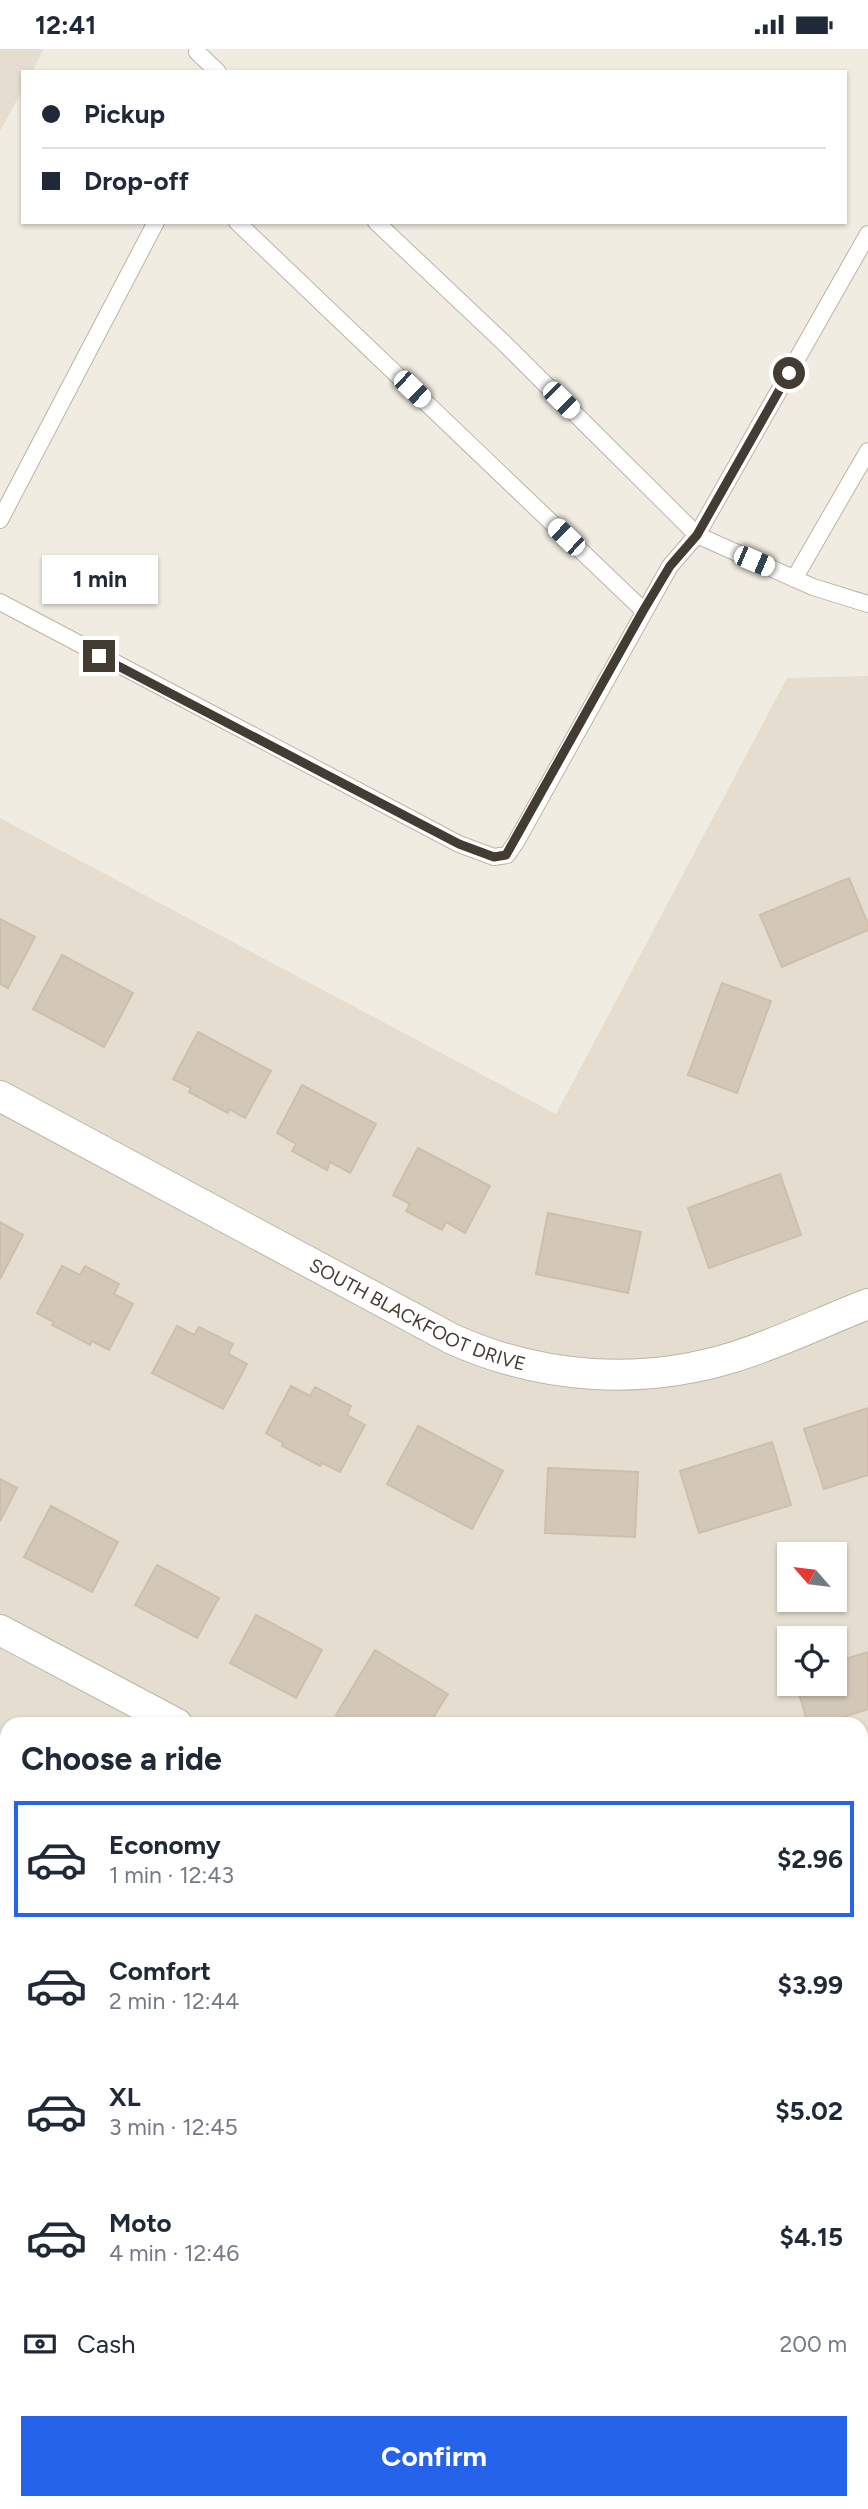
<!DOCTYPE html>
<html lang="en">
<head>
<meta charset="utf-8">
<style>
	:root { --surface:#fff; --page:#f2f2f3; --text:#1f2937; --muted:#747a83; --line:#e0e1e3; --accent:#2563eb }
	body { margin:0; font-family:Figtree,sans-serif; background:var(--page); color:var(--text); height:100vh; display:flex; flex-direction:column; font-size:26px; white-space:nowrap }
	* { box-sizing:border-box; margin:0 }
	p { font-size:23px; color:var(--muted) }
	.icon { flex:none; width:38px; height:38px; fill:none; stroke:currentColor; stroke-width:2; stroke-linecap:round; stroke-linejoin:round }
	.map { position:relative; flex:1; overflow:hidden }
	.details { position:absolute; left:0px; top:1668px; width:868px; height:793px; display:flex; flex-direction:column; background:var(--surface); border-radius:21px 21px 0 0; box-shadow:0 2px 5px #0004 }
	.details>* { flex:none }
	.guide { position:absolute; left:21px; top:21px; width:826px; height:154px; border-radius:0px; box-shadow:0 2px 5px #0004; display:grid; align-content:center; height:154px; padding:0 21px; background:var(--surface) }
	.needle { width:46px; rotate:298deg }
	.buttons { position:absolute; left:777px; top:1493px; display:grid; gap:14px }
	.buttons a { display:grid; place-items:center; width:70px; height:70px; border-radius:0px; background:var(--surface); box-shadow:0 2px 5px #0004; font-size:35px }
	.end { position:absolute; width:32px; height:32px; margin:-16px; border:9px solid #433c33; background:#fff; box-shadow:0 0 0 4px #fff }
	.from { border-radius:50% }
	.bubble { position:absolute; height:49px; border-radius:0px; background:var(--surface); box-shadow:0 2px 5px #0004; font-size:23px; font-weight:700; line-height:49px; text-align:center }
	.car { position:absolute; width:21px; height:42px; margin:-21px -10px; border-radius:9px; box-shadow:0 0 5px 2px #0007; background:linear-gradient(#fff 24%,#345 0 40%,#fff 0 76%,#345 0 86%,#fff 0) }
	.guide b { display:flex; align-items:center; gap:24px; height:66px; font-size:26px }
	.guide b+b { border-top:2px solid var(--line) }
	.guide i { width:18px; height:18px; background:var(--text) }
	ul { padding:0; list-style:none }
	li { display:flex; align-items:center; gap:21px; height:116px; margin:0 14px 10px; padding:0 7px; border:4px solid transparent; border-radius:0px }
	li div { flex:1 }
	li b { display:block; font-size:26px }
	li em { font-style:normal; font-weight:700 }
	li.current { border-color:var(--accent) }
	li>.icon { width:63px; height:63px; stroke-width:1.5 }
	h2 { padding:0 21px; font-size:32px; line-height:84px }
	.pay { display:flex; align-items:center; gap:18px; height:77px; padding:0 21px; font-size:26px }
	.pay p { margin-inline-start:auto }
	.cta { display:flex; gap:14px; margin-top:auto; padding:14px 21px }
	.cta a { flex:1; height:80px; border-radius:0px; background:var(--accent); color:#fff; font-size:28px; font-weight:700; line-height:80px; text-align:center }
	.status { display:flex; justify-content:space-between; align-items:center; height:49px; padding:0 35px; background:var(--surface); direction:ltr }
	.status svg { height:19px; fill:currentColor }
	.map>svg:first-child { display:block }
	.residential { fill:#e5ded0; fill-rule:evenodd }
	.building { fill:#d3c8b8; stroke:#cebfab; stroke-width:2 }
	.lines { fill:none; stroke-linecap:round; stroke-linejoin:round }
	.service-casing { stroke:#bdb4a5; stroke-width:18 }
	.minor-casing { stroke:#bdb4a5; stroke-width:32 }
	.service { stroke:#fff; stroke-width:16 }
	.minor { stroke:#fff; stroke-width:30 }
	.route { stroke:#433c33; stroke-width:9 }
	.labels { text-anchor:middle; stroke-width:5; stroke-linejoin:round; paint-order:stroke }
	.street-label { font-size:19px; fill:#433c33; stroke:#fff }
</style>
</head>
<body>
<div class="status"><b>12:41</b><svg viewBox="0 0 49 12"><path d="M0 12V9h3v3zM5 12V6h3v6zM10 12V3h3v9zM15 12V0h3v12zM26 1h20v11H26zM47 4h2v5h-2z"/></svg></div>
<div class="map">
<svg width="868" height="2460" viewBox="0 0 868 2460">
	<rect width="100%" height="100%" fill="#f1ece2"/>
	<g class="residential">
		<polygon points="0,0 44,0 32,23 23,23 23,40 0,82"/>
		<path d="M868 627V2460H0V769L556 1065 787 629ZM789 1505H835V1550H789ZM789 1589H835V1634H789ZM7 1675H861V2454H7Z"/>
	</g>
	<g class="building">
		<polygon points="849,829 868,875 868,881 782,918 760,866"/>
		<polygon points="0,870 35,888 8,939 0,935"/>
		<polygon points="62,906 133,944 104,998 33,960"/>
		<polygon points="722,934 771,952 737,1044 688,1026"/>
		<polygon points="198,983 271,1022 245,1069 229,1060 228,1064 189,1043 191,1039 173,1030"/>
		<polygon points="302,1036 376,1075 350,1124 330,1113 327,1121 292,1102 296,1095 277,1084"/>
		<polygon points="418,1099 490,1137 465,1184 446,1173 442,1181 406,1162 410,1155 393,1146"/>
		<polygon points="780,1125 801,1186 709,1219 688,1159"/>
		<polygon points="548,1164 641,1183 628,1244 536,1225"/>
		<polygon points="0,1173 23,1186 0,1230"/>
		<polygon points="62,1217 80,1226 85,1217 119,1235 114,1245 133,1255 109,1301 92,1292 90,1296 52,1276 54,1273 37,1264"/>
		<polygon points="177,1277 194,1286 199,1278 233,1295 228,1305 247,1315 223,1360 152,1324"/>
		<polygon points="291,1337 310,1347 315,1338 351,1357 347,1366 365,1376 340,1423 322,1414 320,1417 282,1397 283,1394 266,1384"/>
		<polygon points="868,1359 868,1426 824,1440 804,1380"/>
		<polygon points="418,1377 503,1422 472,1480 387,1435"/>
		<polygon points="772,1393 791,1456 699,1484 680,1422"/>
		<polygon points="548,1419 638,1423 635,1488 545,1484"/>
		<polygon points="0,1430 17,1439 0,1472"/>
		<polygon points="51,1457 118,1493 92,1543 24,1508"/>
		<polygon points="157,1516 219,1549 197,1589 135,1556"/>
		<polygon points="256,1566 322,1601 296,1649 230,1614"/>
		<polygon points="375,1601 448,1645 429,1675 351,1675 336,1666"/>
		<polygon points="868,1603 868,1660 822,1675 808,1675 796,1634 835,1634 835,1613"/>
		<polygon points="0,1947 7,1950 7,2008 0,2004"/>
		<polygon points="0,2196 7,2200 7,2256 0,2253"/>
		<polygon points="0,2442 7,2443 7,2454 48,2454 47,2460 0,2460"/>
		<polygon points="449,2454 500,2454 500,2460 448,2460"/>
		<rect x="673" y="2454" width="59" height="6"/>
	</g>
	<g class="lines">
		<defs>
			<g id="service">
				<polyline points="197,3 218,23"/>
				<polyline points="237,173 644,562"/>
				<polyline points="376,173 503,293 697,486 868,185"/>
				<polyline points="0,471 156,173"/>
				<polyline points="794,530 868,402"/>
				<polyline points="0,553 459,795 494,808 507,806 516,793 670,517 697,486 813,538 868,555"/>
			</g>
			<g id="minor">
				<path id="s1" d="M0 1047 452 1290C541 1330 640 1337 734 1308 779 1294 824 1272 868 1255"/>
				<polyline points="0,1581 177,1675"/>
				<polyline points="0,2092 7,2094"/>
				<polyline points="588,2454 588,2460"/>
			</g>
		</defs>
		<use href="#service" class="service-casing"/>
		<use href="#minor" class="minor-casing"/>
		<use href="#service" class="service"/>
		<use href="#minor" class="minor"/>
	</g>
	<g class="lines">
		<polyline class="route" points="99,607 459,795 494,808 506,806 643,562 670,517 697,486 789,324"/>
	</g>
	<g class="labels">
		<g class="street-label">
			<text dy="7" stroke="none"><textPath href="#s1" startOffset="472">SOUTH BLACKFOOT DRIVE</textPath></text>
		</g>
	</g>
</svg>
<div class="buttons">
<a><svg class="needle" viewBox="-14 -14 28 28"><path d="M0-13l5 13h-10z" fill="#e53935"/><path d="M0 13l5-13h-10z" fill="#747a83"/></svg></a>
<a><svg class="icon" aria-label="locate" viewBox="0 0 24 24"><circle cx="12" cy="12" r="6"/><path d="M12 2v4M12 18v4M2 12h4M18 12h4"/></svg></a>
</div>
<i class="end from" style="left:789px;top:324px"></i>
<i class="end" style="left:99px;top:607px"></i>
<div class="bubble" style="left:42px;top:506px;width:116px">1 min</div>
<i class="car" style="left:412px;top:340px;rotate:134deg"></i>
<i class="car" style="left:561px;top:351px;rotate:135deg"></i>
<i class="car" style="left:566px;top:488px;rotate:314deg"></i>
<i class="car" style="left:754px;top:512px;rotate:113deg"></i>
<div class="guide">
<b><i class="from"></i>Pickup</b>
<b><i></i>Drop-off</b>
</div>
<section class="details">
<h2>Choose a ride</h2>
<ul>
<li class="current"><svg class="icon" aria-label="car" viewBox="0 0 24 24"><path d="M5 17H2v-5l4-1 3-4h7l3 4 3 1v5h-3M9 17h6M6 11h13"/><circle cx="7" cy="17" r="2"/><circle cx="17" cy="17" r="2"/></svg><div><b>Economy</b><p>1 min · 12:43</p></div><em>$2.96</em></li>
<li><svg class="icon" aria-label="car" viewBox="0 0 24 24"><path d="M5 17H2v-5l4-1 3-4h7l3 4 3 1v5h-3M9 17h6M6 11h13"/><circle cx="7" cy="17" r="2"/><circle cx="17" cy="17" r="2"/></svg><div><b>Comfort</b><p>2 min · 12:44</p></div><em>$3.99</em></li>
<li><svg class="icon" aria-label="car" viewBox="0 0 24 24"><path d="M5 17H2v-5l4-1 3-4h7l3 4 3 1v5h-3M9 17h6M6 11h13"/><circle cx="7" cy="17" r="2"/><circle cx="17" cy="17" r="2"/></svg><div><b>XL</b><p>3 min · 12:45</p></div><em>$5.02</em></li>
<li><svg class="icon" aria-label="car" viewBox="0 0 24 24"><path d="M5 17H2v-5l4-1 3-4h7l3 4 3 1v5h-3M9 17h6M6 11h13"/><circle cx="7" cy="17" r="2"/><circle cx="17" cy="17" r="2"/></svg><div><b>Moto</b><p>4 min · 12:46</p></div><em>$4.15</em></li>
</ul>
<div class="pay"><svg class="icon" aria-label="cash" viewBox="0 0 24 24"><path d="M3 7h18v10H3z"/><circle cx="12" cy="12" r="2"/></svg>Cash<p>200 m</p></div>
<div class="cta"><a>Confirm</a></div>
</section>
</div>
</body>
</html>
